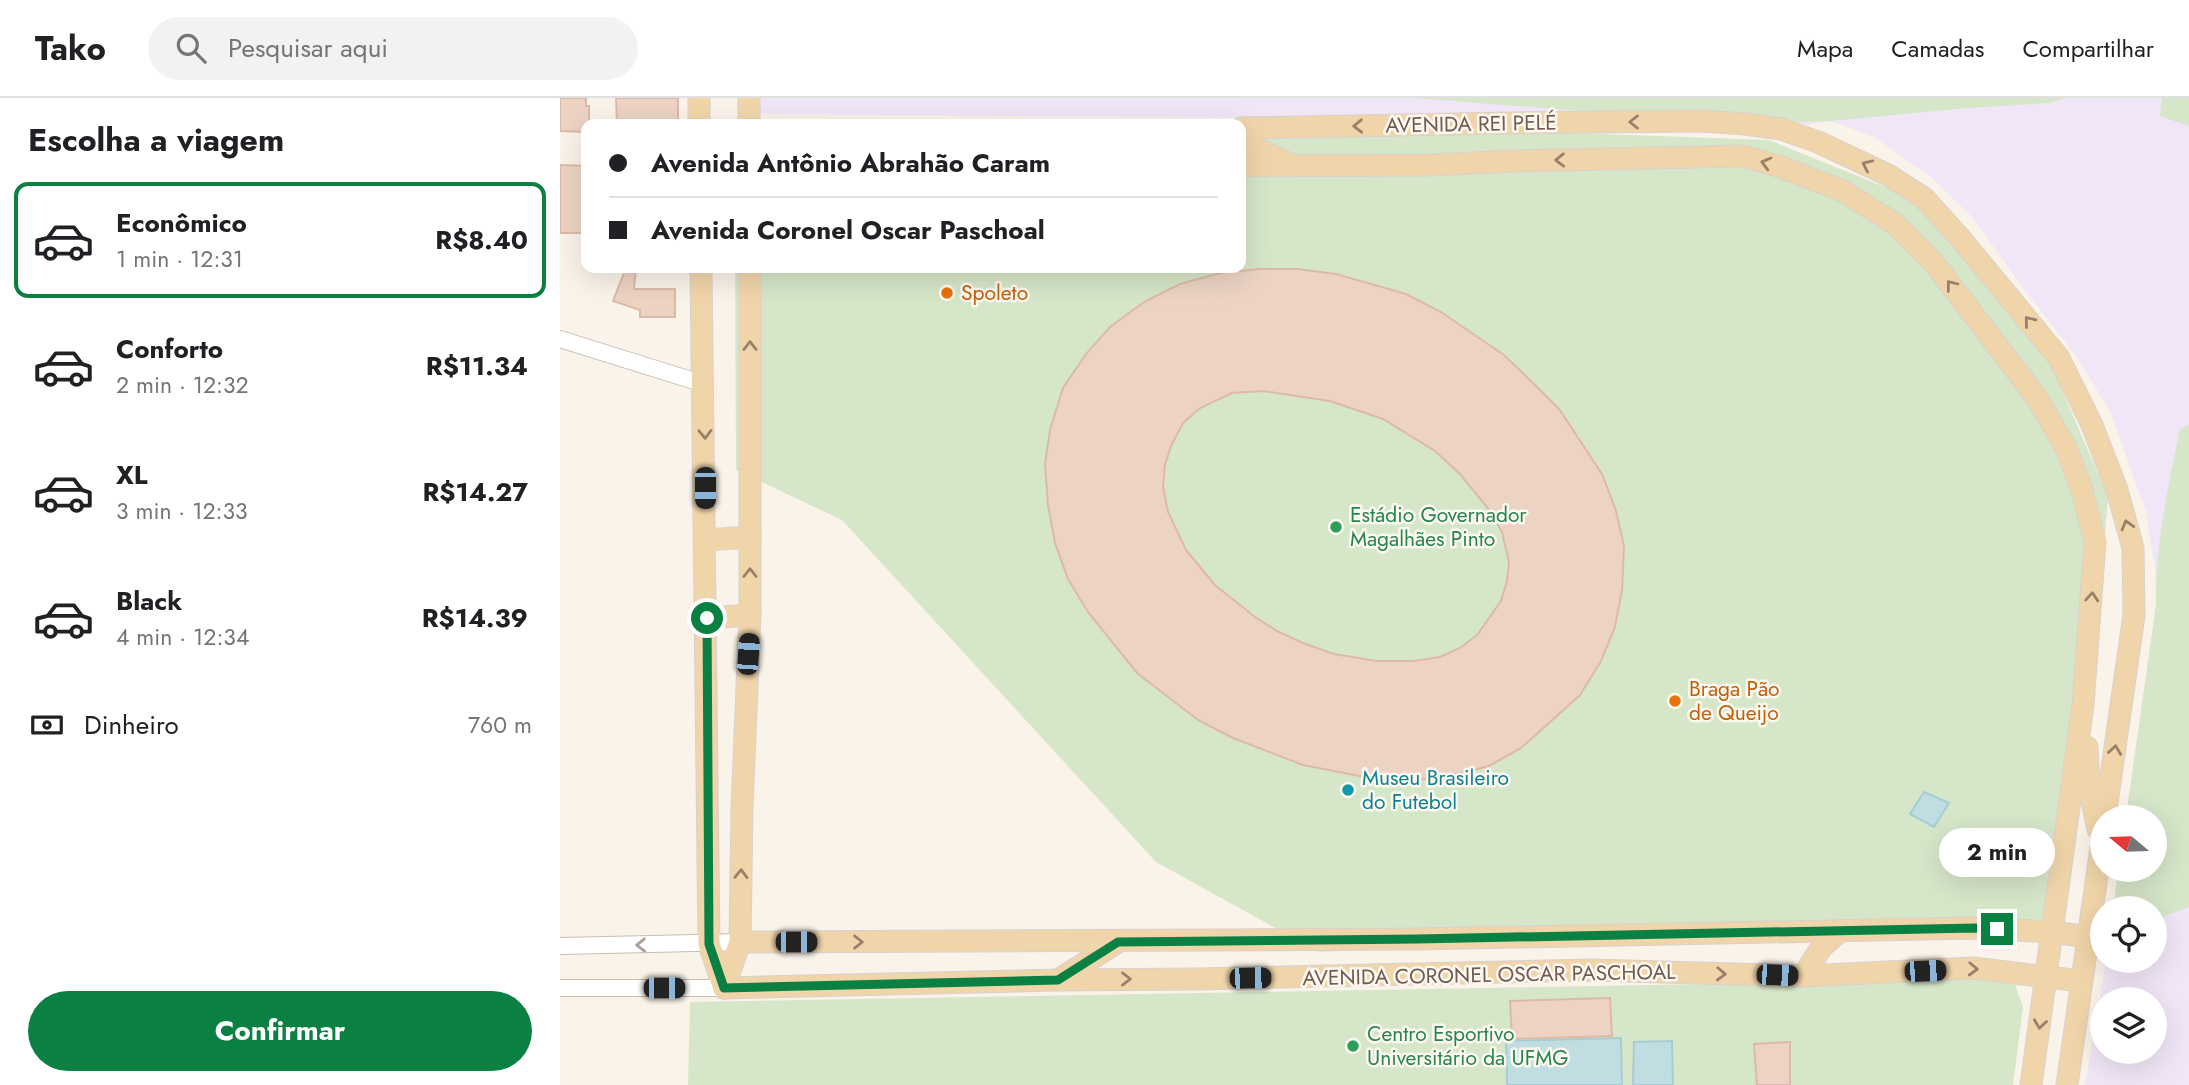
<!DOCTYPE html>
<html lang="pt">
<head>
<meta charset="utf-8">
<style>
	:root { --surface:#fff; --page:#f2f2f2; --text:#202124; --muted:#757577; --line:#e0e0e0; --accent:#0b8043 }
	body { margin:0; font-family:Jost,sans-serif; background:var(--page); color:var(--text); height:100vh; display:flex; flex-direction:column; font-size:26px; white-space:nowrap }
	* { box-sizing:border-box; margin:0 }
	p { font-size:23px; color:var(--muted) }
	.icon { flex:none; width:38px; height:38px; fill:none; stroke:currentColor; stroke-width:2; stroke-linecap:round; stroke-linejoin:round }
	.map { position:relative; flex:1; overflow:hidden }
	.sheet { display:flex; flex-direction:column; background:var(--surface); width:560px }
	.sheet>* { flex:none }
	.hud { position:absolute; left:21px; top:21px; width:665px; height:154px; border-radius:14px; box-shadow:0 7px 28px #0002; display:grid; align-content:center; height:154px; padding:0 28px; background:var(--surface) }
	.needle { width:46px; rotate:289deg }
	.controls { position:absolute; left:1530px; top:707px; display:grid; gap:14px }
	.controls a { display:grid; place-items:center; width:77px; height:77px; border-radius:50%; background:var(--surface); box-shadow:0 7px 28px #0002; font-size:35px }
	.end { position:absolute; width:32px; height:32px; margin:-16px; border:9px solid #0b8043; background:#fff; box-shadow:0 0 0 4px #fff }
	.from { border-radius:50% }
	.bubble { position:absolute; height:49px; border-radius:24px; background:var(--surface); box-shadow:0 7px 28px #0002; font-size:23px; font-weight:700; line-height:49px; text-align:center }
	.car { position:absolute; width:21px; height:42px; margin:-21px -10px; border-radius:9px; box-shadow:0 0 5px 2px #0007; background:linear-gradient(#222 24%,#8ab4d8 0 40%,#222 0 76%,#8ab4d8 0 86%,#222 0) }
	.hud b { display:flex; align-items:center; gap:24px; height:66px; font-size:26px }
	.hud b+b { border-top:2px solid var(--line) }
	.hud i { width:18px; height:18px; background:var(--text) }
	ul { padding:0; list-style:none }
	li { display:flex; align-items:center; gap:21px; height:116px; margin:0 14px 10px; padding:0 14px; border:4px solid transparent; border-radius:14px }
	li div { flex:1 }
	li b { display:block; font-size:26px }
	li em { font-style:normal; font-weight:700 }
	li.current { border-color:var(--accent) }
	li>.icon { width:63px; height:63px; stroke-width:1.5 }
	h2 { padding:0 28px; font-size:32px; line-height:84px }
	.pay { display:flex; align-items:center; gap:18px; height:77px; padding:0 28px; font-size:26px }
	.pay p { margin-inline-start:auto }
	.button { display:flex; gap:14px; margin-top:auto; padding:14px 28px }
	.button a { flex:1; height:80px; border-radius:42px; background:var(--accent); color:#fff; font-size:28px; font-weight:700; line-height:80px; text-align:center }
	header { display:flex; align-items:center; gap:42px; box-sizing:border-box; height:98px; padding:0 35px; background:var(--surface); border-bottom:2px solid var(--line) }
	header strong { font-size:33px }
	nav { display:flex; gap:38px; margin-inline-start:auto; font-size:24px }
	.search { width:490px; height:63px; background:var(--page); display:flex; align-items:center; gap:18px; box-sizing:border-box; padding:0 24px; border-radius:38px; color:var(--muted); font-size:26px }
	main { display:flex; flex:1; min-height:0 }
	.map>svg:first-child { display:block }
	.education { fill:#f0e6f7; fill-rule:evenodd }
	.green { fill:#d6e6c9 }
	.water { fill:#c0dee2; stroke:#a7cdd2; stroke-width:2 }
	.building { fill:#ecd3c4; stroke:#ddbaa7; stroke-width:2; fill-rule:evenodd }
	.lines { fill:none; stroke-linecap:round; stroke-linejoin:round }
	.minor-casing { stroke:#cbbcb0; stroke-width:18 }
	.major-casing { stroke:#d8d1ce; stroke-width:23 }
	.minor { stroke:#fff; stroke-width:16 }
	.major { stroke:#f1d5aa; stroke-width:21 }
	.oneway { stroke:#98806b }
	.oneway2 { stroke:#aa9d96 }
	.route { stroke:#0b8043; stroke-width:9 }
	.food-dot { fill:#e8710a; stroke:#fdf8f0; stroke-width:2.5 }
	.leisure-dot { fill:#2e9e5b; stroke:#fdf8f0; stroke-width:2.5 }
	.culture-dot { fill:#0f9aa8; stroke:#fdf8f0; stroke-width:2.5 }
	.labels { text-anchor:middle; stroke-width:5; stroke-linejoin:round; paint-order:stroke }
	.street-label { font-size:21px; fill:#725b50; stroke:#fdf8f0 }
	.food-label { font-size:21px; fill:#c56008; stroke:#fdf8f0; text-anchor:start }
	.leisure-label { font-size:21px; fill:#27864d; stroke:#fdf8f0; text-anchor:start }
	.culture-label { font-size:21px; fill:#0d838f; stroke:#fdf8f0; text-anchor:start }
</style>
</head>
<body>
<header>
<strong>Tako</strong>
<div class="search"><svg class="icon" aria-label="search" viewBox="0 0 24 24"><circle cx="10" cy="10" r="6"/><path d="M15 15l6 6"/></svg>Pesquisar aqui</div>
<nav><a>Mapa</a><a>Camadas</a><a>Compartilhar</a></nav>
</header>
<main>
<section class="sheet">
<h2>Escolha a viagem</h2>
<ul>
<li class="current"><svg class="icon" aria-label="car" viewBox="0 0 24 24"><path d="M5 17H2v-5l4-1 3-4h7l3 4 3 1v5h-3M9 17h6M6 11h13"/><circle cx="7" cy="17" r="2"/><circle cx="17" cy="17" r="2"/></svg><div><b>Econômico</b><p>1 min · 12:31</p></div><em>R$8.40</em></li>
<li><svg class="icon" aria-label="car" viewBox="0 0 24 24"><path d="M5 17H2v-5l4-1 3-4h7l3 4 3 1v5h-3M9 17h6M6 11h13"/><circle cx="7" cy="17" r="2"/><circle cx="17" cy="17" r="2"/></svg><div><b>Conforto</b><p>2 min · 12:32</p></div><em>R$11.34</em></li>
<li><svg class="icon" aria-label="car" viewBox="0 0 24 24"><path d="M5 17H2v-5l4-1 3-4h7l3 4 3 1v5h-3M9 17h6M6 11h13"/><circle cx="7" cy="17" r="2"/><circle cx="17" cy="17" r="2"/></svg><div><b>XL</b><p>3 min · 12:33</p></div><em>R$14.27</em></li>
<li><svg class="icon" aria-label="car" viewBox="0 0 24 24"><path d="M5 17H2v-5l4-1 3-4h7l3 4 3 1v5h-3M9 17h6M6 11h13"/><circle cx="7" cy="17" r="2"/><circle cx="17" cy="17" r="2"/></svg><div><b>Black</b><p>4 min · 12:34</p></div><em>R$14.39</em></li>
</ul>
<div class="pay"><svg class="icon" aria-label="cash" viewBox="0 0 24 24"><path d="M3 7h18v10H3z"/><circle cx="12" cy="12" r="2"/></svg>Dinheiro<p>760 m</p></div>
<div class="button"><a>Confirmar</a></div>
</section>
<div class="map">
<svg width="1629" height="987" viewBox="0 0 1629 987">
	<rect width="100%" height="100%" fill="#faf3ea"/>
	<path class="education" d="M196 0H1629V987H1525L1546 863H1594V719H1566L1596 507 1595 471 1586 414 1550 313 1516 258 1458 183 1413 120 1371 79 1314 39 1271 23 1221 31 1142 23 196 16ZM1542 901H1594V954H1542Z"/>
	<g class="green">
		<polygon points="855,0 1506,0 1489,5 1407,10 1271,23 1185,26"/>
		<polygon points="1602,0 1629,0 1629,28 1600,18"/>
		<polygon points="929,32 1209,42 1357,102 1492,269 1548,399 1526,650 1501,830 1408,841 997,844 759,854 596,764 282,422 176,372 175,170 681,170 681,35"/>
		<path d="M1629 327V809L1594 822V810H1553L1558 772H1594V719H1566L1596 507C1595 447 1608 389 1620 331Z"/>
		<polygon points="1431,881 1454,884 1463,909 1453,987 128,987 130,904"/>
	</g>
	<g class="water">
		<polygon points="1364,694 1389,705 1374,729 1350,716"/>
		<polygon points="1061,940 1062,987 947,987 946,943"/>
		<polygon points="1112,943 1113,987 1073,987 1074,944"/>
	</g>
	<g class="building">
		<polygon points="0,0 26,0 26,8 29,8 29,26 26,26 26,34 0,33"/>
		<polygon points="56,0 118,0 118,26 57,26"/>
		<polygon points="0,67 26,68 26,135 0,135"/>
		<polygon points="66,170 76,170 74,191 115,191 115,219 80,219 80,212 53,203"/>
		<path d="M699 171H737L776 176 846 196 881 214 944 257 973 285 999 311 1042 376 1056 413 1064 448 1062 492 1055 529 1041 563 1020 597 961 650 929 668 892 677 852 683 815 681 743 667 673 640 638 622 577 575 528 514 508 481 495 445 488 407 485 366 490 332 503 290 526 256 550 229 584 204 620 186 660 175ZM703 293 770 303 823 321 875 353 900 376 930 413 942 434 949 464 947 483 941 503 917 537 900 550 880 559 854 563H816L774 556 743 545 717 533 695 519 655 487 626 452 608 414 603 389 605 367 611 348 623 325 640 310 672 295Z"/>
		<polygon points="1050,900 1052,938 952,941 950,903"/>
		<polygon points="1230,944 1230,987 1197,987 1194,946"/>
	</g>
	<g class="lines">
		<defs>
			<g id="minor">
				<polyline points="0,241 144,286"/>
				<polyline points="0,848 180,844"/>
				<polyline points="0,890 164,890"/>
			</g>
			<g id="major">
				<polyline points="139,0 139,26"/>
				<polyline points="189,0 189,26"/>
				<polyline points="681,30 950,25 1142,23 1185,26 1221,31 1258,44 1328,77 1364,100 1401,141 1499,260 1532,327 1557,392 1573,450 1574,517 1545,719"/>
				<polyline points="681,43 728,65"/>
				<polyline points="681,68 871,67 954,63 1183,58 1221,69 1283,93 1335,126 1374,165 1477,300 1506,350 1522,392 1535,444 1523,607 1471,987"/>
				<polyline points="141,170 149,846 164,890"/>
				<polyline points="146,442 190,439"/>
				<polyline points="147,520 190,517"/>
				<polyline points="1527,649 1529,689 1538,731"/>
				<polyline points="180,844 857,841 1415,830 1493,834 1528,839"/>
				<polyline points="1243,878 1261,850 1280,833"/>
				<polyline points="498,882 558,844"/>
				<polyline points="164,890 498,882 638,881 1031,872 1243,878 1413,870 1521,883"/>
				<polyline points="164,890 180,844 182,710 190,516 190,170"/>
				<polyline points="1507,987 1542,743"/>
			</g>
		</defs>
		<use href="#minor" class="minor-casing"/>
		<use href="#major" class="major-casing"/>
		<use href="#minor" class="minor"/>
		<use href="#major" class="major"/>
	</g>
	<defs><path id="oneway-chevron" d="M-2-3.5L2.5 0L-2 3.5" fill="none" stroke-width="1.6" stroke-linecap="round" stroke-linejoin="round" transform="scale(1.75)"/></defs>
	<g class="oneway">
		<use href="#oneway-chevron" transform="translate(1074 24) rotate(180)"/>
		<use href="#oneway-chevron" transform="translate(798 28) rotate(179)"/>
		<use href="#oneway-chevron" transform="translate(1000 62) rotate(179)"/>
		<use href="#oneway-chevron" transform="translate(1206 65) rotate(-165)"/>
		<use href="#oneway-chevron" transform="translate(1307 67) rotate(-155)"/>
		<use href="#oneway-chevron" transform="translate(1391 187) rotate(-128)"/>
		<use href="#oneway-chevron" transform="translate(1469 223) rotate(-129)"/>
		<use href="#oneway-chevron" transform="translate(190 248) rotate(-90)"/>
		<use href="#oneway-chevron" transform="translate(145 336) rotate(89)"/>
		<use href="#oneway-chevron" transform="translate(1567 427) rotate(-106)"/>
		<use href="#oneway-chevron" transform="translate(190 475) rotate(-90)"/>
		<use href="#oneway-chevron" transform="translate(1532 499) rotate(-86)"/>
		<use href="#oneway-chevron" transform="translate(1555 652) rotate(-82)"/>
		<use href="#oneway-chevron" transform="translate(181 776) rotate(-89)"/>
		<use href="#oneway-chevron" transform="translate(298 844)"/>
		<use href="#oneway-chevron" transform="translate(1413 871) rotate(2)"/>
		<use href="#oneway-chevron" transform="translate(1161 876) rotate(2)"/>
		<use href="#oneway-chevron" transform="translate(566 881)"/>
		<use href="#oneway-chevron" transform="translate(1480 926) rotate(98)"/>
	</g>
	<use class="oneway2" href="#oneway-chevron" transform="translate(81 847) rotate(179)"/>
	<g class="lines">
		<polyline class="route" points="147,520 149,846 164,890 498,882 558,844 857,841 1415,830 1437,831"/>
	</g>
	<g class="food-dot">
		<circle cx="387" cy="195" r="7"/>
		<circle cx="1115" cy="603" r="7"/>
	</g>
	<g class="leisure-dot">
		<circle cx="776" cy="429" r="7"/>
		<circle cx="793" cy="948" r="7"/>
	</g>
	<circle class="culture-dot" cx="788" cy="692" r="7"/>
	<g class="labels">
		<g class="street-label">
			<text transform="translate(911 26) rotate(-1)" y="7">AVENIDA REI PELÉ</text>
			<text transform="translate(929 877) rotate(-1)" y="7">AVENIDA CORONEL OSCAR PASCHOAL</text>
		</g>
		<g class="food-label">
			<text x="401" y="202">Spoleto</text>
			<text x="1129" y="598">Braga Pão<tspan x="1129" dy="24">de Queijo</tspan></text>
		</g>
		<g class="leisure-label">
			<text x="790" y="424">Estádio Governador<tspan x="790" dy="24">Magalhães Pinto</tspan></text>
			<text x="807" y="943">Centro Esportivo<tspan x="807" dy="24">Universitário da UFMG</tspan></text>
		</g>
		<g class="culture-label">
			<text x="802" y="687">Museu Brasileiro<tspan x="802" dy="24">do Futebol</tspan></text>
		</g>
	</g>
</svg>
<div class="controls">
<a><svg class="needle" viewBox="-14 -14 28 28"><path d="M0-13l5 13h-10z" fill="#e53935"/><path d="M0 13l5-13h-10z" fill="#757577"/></svg></a>
<a><svg class="icon" aria-label="locate" viewBox="0 0 24 24"><circle cx="12" cy="12" r="6"/><path d="M12 2v4M12 18v4M2 12h4M18 12h4"/></svg></a>
<a><svg class="icon" aria-label="layers" viewBox="0 0 24 24"><path d="M12 4l9 5-9 5-9-5zM3 14l9 5 9-5"/></svg></a>
</div>
<i class="end from" style="left:147px;top:520px"></i>
<i class="end" style="left:1437px;top:831px"></i>
<div class="bubble" style="left:1379px;top:730px;width:116px">2 min</div>
<i class="car" style="left:145px;top:390px;rotate:180deg"></i>
<i class="car" style="left:188px;top:556px;rotate:4deg"></i>
<i class="car" style="left:236px;top:844px;rotate:90deg"></i>
<i class="car" style="left:1365px;top:873px;rotate:88deg"></i>
<i class="car" style="left:1217px;top:877px;rotate:92deg"></i>
<i class="car" style="left:690px;top:880px;rotate:89deg"></i>
<i class="car" style="left:104px;top:890px;rotate:90deg"></i>
<div class="hud">
<b><i class="from"></i>Avenida Antônio Abrahão Caram</b>
<b><i></i>Avenida Coronel Oscar Paschoal</b>
</div>
</div>
</main>
</body>
</html>
